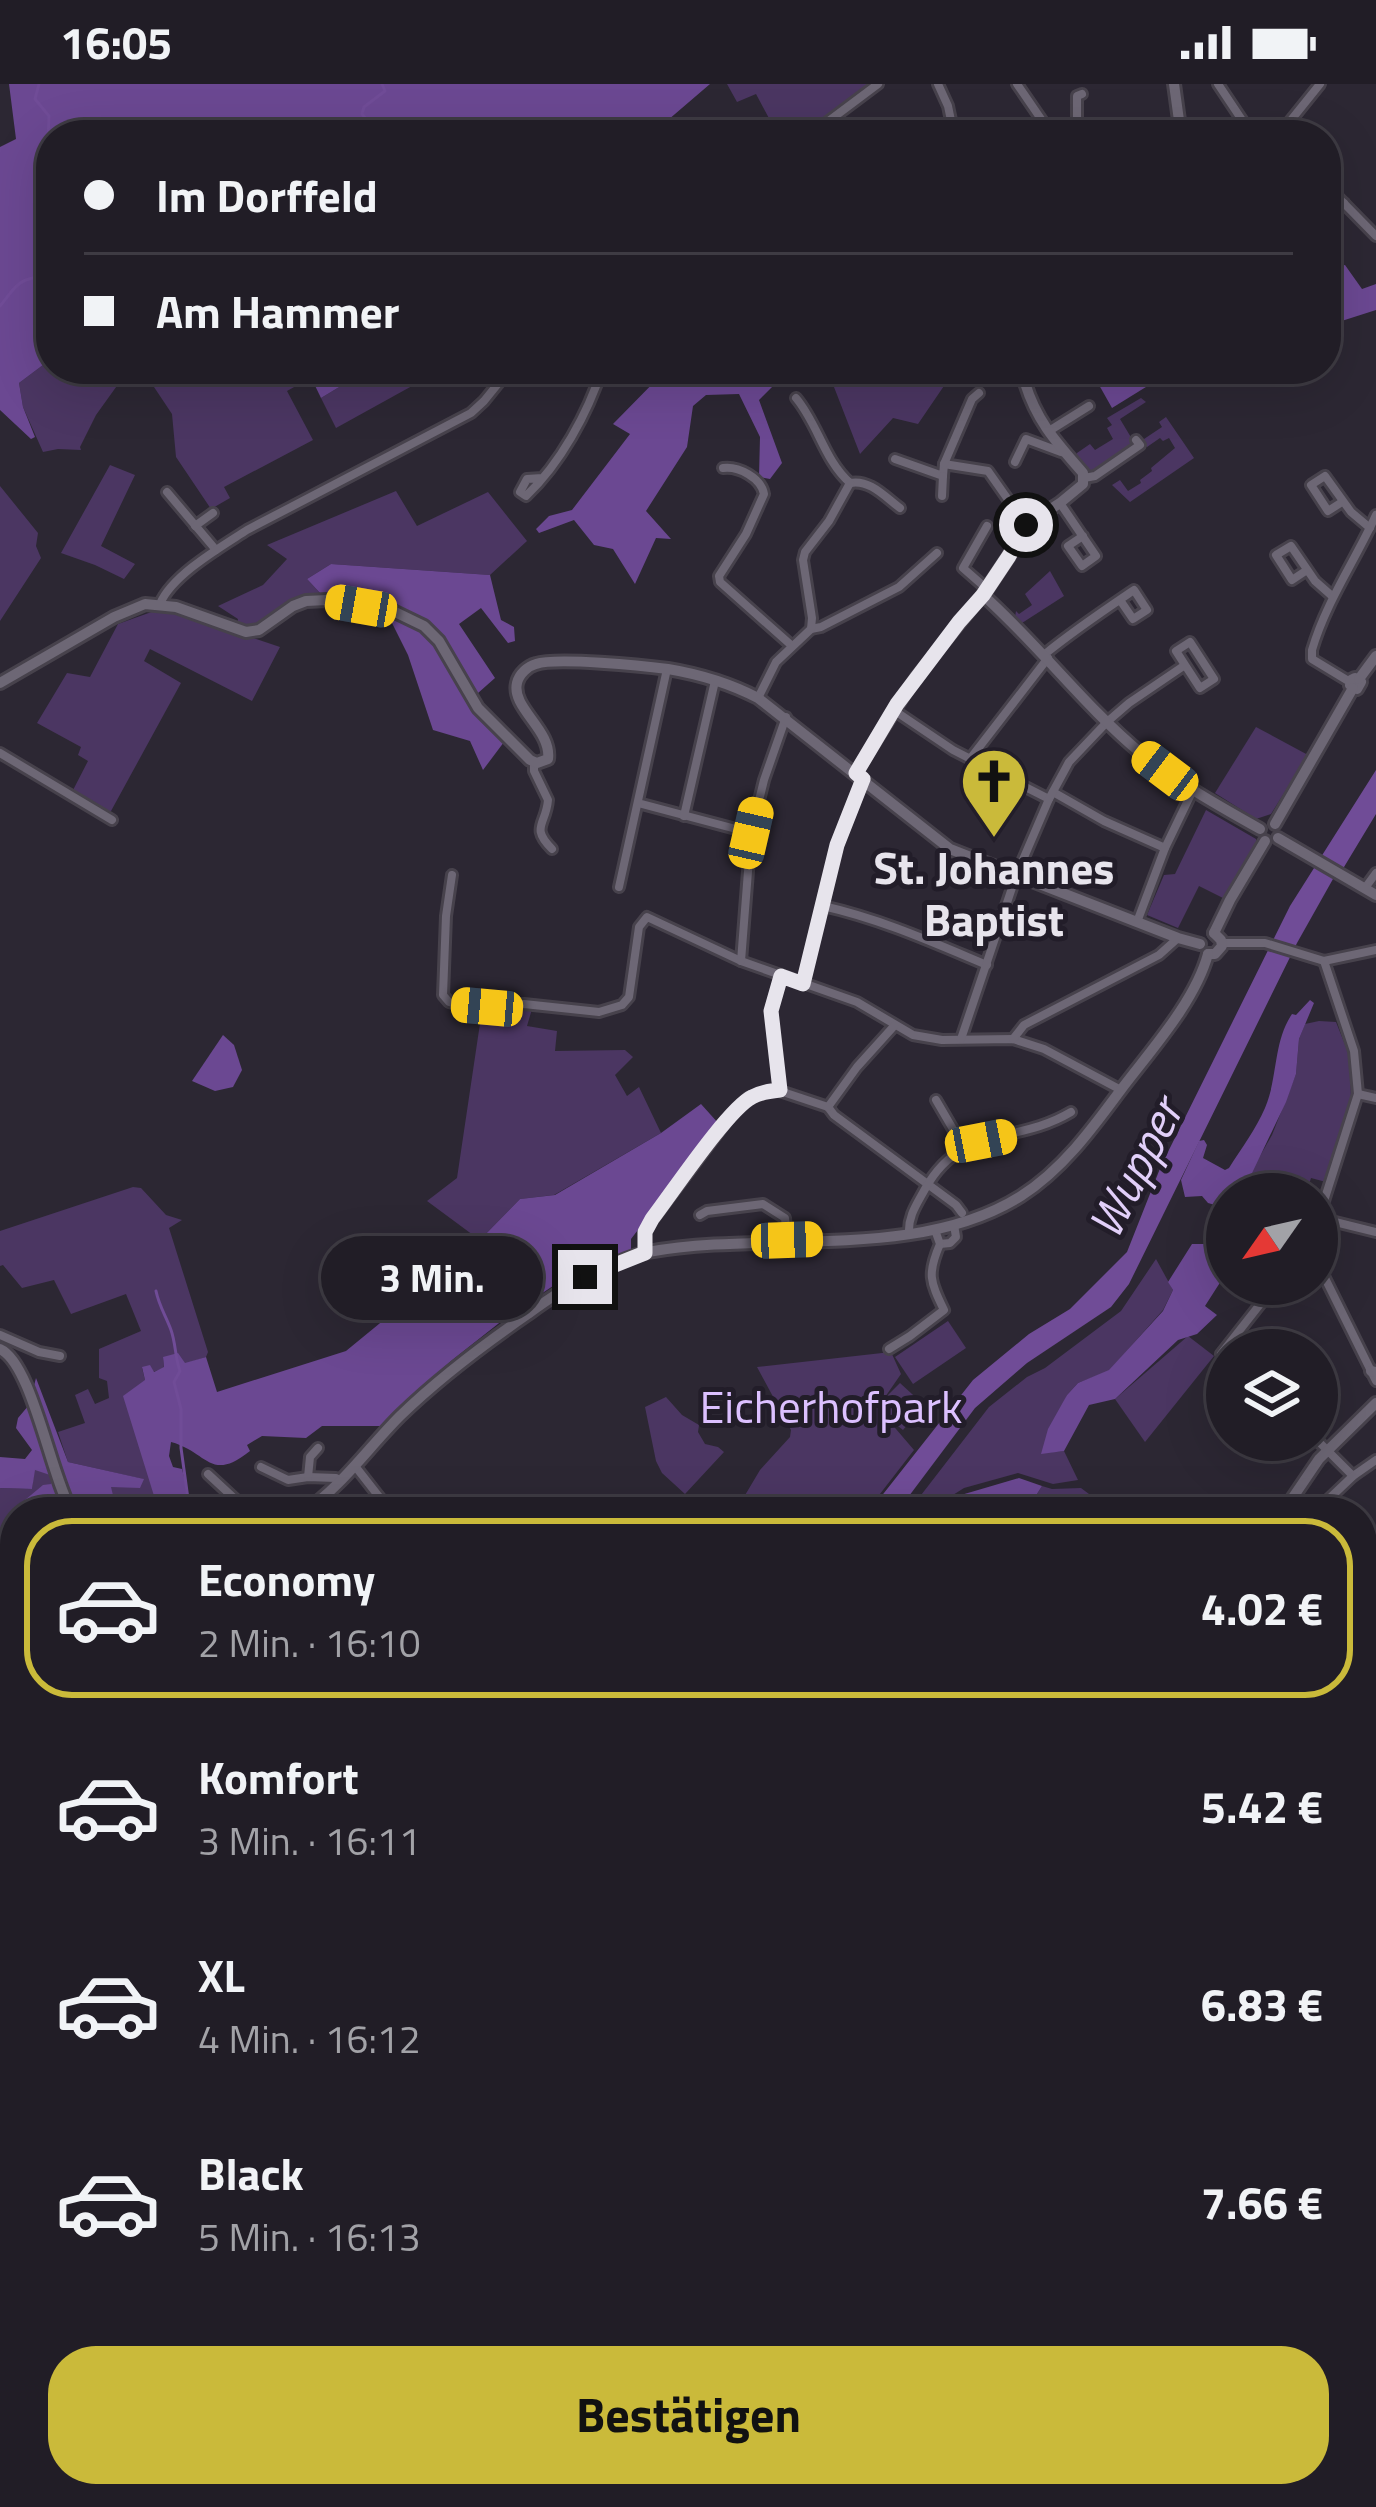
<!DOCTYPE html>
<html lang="de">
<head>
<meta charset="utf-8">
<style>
	:root { --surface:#211d26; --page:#2d2a32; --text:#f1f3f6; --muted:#a2a2a7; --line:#3e3b43; --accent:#caba3a }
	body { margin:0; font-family:"Titillium Web",sans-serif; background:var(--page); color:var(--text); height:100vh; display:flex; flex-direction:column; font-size:45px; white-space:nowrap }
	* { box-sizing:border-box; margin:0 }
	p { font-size:39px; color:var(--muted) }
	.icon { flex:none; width:66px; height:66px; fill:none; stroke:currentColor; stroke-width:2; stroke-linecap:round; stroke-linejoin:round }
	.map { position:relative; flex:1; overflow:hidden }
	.side { position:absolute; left:0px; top:1413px; width:1377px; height:1011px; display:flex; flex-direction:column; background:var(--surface); border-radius:48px 48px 0 0; box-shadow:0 12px 48px #0002,0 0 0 3px var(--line) }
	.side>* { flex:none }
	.banner { position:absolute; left:36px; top:36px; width:1305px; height:264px; border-radius:48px; box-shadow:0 12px 48px #0002,0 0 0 3px var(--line); display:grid; align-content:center; height:264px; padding:0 48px; background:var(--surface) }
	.needle { width:78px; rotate:236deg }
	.tools { position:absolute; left:1206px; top:1089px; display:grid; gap:24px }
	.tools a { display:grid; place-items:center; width:132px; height:132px; border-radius:50%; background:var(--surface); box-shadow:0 12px 48px #0002,0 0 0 3px var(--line); font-size:60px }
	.end { position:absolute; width:54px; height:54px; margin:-27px; border:15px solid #e7e4ec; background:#111; box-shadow:0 0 0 6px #111 }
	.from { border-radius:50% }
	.bubble { position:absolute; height:84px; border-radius:42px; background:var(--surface); box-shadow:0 12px 48px #0002,0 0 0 3px var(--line); font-size:39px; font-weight:700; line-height:84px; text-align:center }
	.car { position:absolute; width:36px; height:72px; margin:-36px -18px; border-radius:15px; box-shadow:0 0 9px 3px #0007; background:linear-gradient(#f5c518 24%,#345 0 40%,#f5c518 0 76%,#345 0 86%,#f5c518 0) }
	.banner b { display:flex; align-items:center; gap:42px; height:114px; font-size:45px }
	.banner b+b { border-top:3px solid var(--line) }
	.banner i { width:30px; height:30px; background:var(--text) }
	ul { padding:21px 0 0; list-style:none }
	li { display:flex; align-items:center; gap:36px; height:180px; margin:0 24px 18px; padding:0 24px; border:6px solid transparent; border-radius:48px }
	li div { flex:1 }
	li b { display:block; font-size:45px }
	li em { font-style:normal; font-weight:700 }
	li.current { border-color:var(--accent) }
	li>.icon { width:108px; height:108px; stroke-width:1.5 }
	.cta { display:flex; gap:24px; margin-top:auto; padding:24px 48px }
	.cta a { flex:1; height:138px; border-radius:48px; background:var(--accent); color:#111; font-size:48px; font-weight:700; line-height:138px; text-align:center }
	.status { display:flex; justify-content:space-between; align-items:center; height:84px; padding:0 60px; background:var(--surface); direction:ltr }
	.status svg { height:33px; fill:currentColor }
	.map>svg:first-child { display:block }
	.green { fill:#4b3662 }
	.forest { fill:#6b4892 }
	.water { fill:#704c97 }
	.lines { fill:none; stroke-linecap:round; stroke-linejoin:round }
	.stream { stroke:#704c97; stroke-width:3 }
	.street-casing { stroke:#47424c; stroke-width:14 }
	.secondary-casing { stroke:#47424c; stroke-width:16 }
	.street { stroke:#6d6775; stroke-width:8 }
	.secondary { stroke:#6d6775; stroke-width:10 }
	.route { stroke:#e7e4ec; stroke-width:15 }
	.labels { text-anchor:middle; stroke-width:10; stroke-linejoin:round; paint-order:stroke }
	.poi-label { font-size:45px; font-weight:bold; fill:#e7e4ec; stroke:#221d29 }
	.park-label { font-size:45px; fill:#dcc0ff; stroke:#221d29 }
	.water-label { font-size:48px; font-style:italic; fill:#e1cff9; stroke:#221d29 }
</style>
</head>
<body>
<div class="status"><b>16:05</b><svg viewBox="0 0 49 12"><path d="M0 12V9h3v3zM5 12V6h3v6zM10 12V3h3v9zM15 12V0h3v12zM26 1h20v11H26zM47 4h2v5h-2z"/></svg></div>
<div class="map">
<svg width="1376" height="2423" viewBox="0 0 1376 2423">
	<rect width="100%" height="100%" fill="#2c2733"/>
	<g class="green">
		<polygon points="727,0 871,0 809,47 804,42 792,51 778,51 756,10 737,18"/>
		<polygon points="51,275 51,285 129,285 96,331 80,363 81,366 58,365 43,368 23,323 19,299"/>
		<polygon points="142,285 307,285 310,294 287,307 313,356 224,403 230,414 211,425 176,373 172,330"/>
		<polygon points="369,285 422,285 425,289 412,302 336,344 321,314"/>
		<polygon points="827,285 921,285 948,296 918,340 893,334 860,370"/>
		<polygon points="1141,314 1146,318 1120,335 1132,355 1132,361 1091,389 1075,374 1077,369 1090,360 1095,366 1113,355 1107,344 1112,341 1107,334"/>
		<polygon points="1166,333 1194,374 1130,418 1112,401 1120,396 1128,407 1141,399 1140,396 1152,387 1151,384 1175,364 1169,354 1163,357 1160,354 1147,363 1141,357 1162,343 1159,338"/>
		<polygon points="110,381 135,391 101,462 135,480 124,495 95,481 61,469"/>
		<polygon points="0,402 38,449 36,462 41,474 0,537"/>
		<polygon points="396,407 417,442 488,408 527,457 490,491 331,480 307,495 321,510 290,519 259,543 237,542 238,535 218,522 263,501 287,475 267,461"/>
		<polygon points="1050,487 1064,512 1022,539 1015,533 1016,527 1019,530 1032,521 1025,510"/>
		<polygon points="157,526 169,526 280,563 252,617 150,565 144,577 181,599 111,727 105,730 71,710 88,677 78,671 81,663 37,639 67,589 90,593 118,540"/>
		<polygon points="1256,643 1308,671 1271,730 1256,735 1215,709"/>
		<polygon points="1206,726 1256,755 1256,760 1225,815 1199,802 1178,844 1147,831 1164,791 1175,790"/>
		<polygon points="532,925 527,942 557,947 555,967 625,966 633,973 615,991 627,1012 639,1003 661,1049 554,1111 520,1115 474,1162 473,1151 427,1117 457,1094 482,926"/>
		<polygon points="1319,937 1336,938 1350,973 1351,1015 1326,1098 1311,1094 1306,1110 1242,1110 1248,1093 1272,1051 1296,990 1299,955 1305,940"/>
		<polygon points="133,1103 141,1104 166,1131 182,1136 169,1144 208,1268 206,1273 185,1280 163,1273 164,1284 153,1288 142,1284 145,1296 155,1415 164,1418 155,1428 117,1428 110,1403 143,1395 68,1378 58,1348 85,1339 75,1311 88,1305 95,1320 109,1314 107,1297 99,1294 99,1265 141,1247 126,1210 71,1230 54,1196 22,1204 3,1181 0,1182 0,1147"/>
		<polygon points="1156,1175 1173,1206 1163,1226 1109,1287 1078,1299 1067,1311 1042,1369 1064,1367 1078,1396 1053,1400 1018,1389 964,1404 926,1428 908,1428 989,1323 1027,1293 1045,1284 1121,1227"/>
		<polygon points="948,1237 966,1264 913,1300 895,1273"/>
		<polygon points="1188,1252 1214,1272 1145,1358 1115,1315"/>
		<polygon points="891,1268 901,1290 883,1316 900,1299 924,1321 903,1346 884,1331 914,1366 866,1428 735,1428 760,1386 790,1353 791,1346 757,1283"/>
		<polygon points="666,1313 682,1331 699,1341 698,1348 705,1360 718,1363 724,1368 685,1410 662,1389 656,1377 645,1323"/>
		<polygon points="34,1385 53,1391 51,1400 20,1422 26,1428 15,1428 15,1518 11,1512 0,1517 0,1404 32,1405"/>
		<polygon points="1042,1402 1052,1405 1081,1404 1113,1428 1004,1428 1018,1423 1028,1424"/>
		<polygon points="15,1831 15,2061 0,2073 0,1835"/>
		<polygon points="0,2172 8,2179 15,2204 15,2409 73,2409 80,2423 7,2423 5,2419 0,2423"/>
		<polygon points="264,2409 479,2409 515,2420 514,2423 246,2423"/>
		<polygon points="646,2409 758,2409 757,2423 638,2423"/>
	</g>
	<g class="forest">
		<polygon points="9,0 710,0 654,48 642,51 51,51 51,275 19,299 23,323 35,353 31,355 0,326 0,63 16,55"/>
		<polygon points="1345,181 1362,205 1376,200 1376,226 1326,242 1326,185"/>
		<polygon points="307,285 369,285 321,314"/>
		<polygon points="667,285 827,285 828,287 775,300 759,316 782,379 770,395 759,393 760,353 739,310 706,311 693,322 687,363 646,427 671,455 656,454 635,500 613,465 594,461 574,436 539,449 536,445 549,432 572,426 630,350 613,340"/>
		<polygon points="1090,285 1175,285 1112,324"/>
		<polygon points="331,480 490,491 501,536 514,543 515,557 508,559 481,524 459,540 495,594 469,617 476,628 504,658 483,686 470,657 433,646 408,571 384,523 321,510 307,495"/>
		<path d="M1310 916 1314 919 1299 955 1296 990 1286 1018 1242 1110H1227V1181L1221 1197 1205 1222 1217 1231 1197 1250 1178 1256 1115 1315 1089 1321 1064 1367 1041 1370 1048 1345 1067 1311 1078 1299 1109 1286 1163 1227 1173 1206 1168 1198 1192 1160H1210L1223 1144 1216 1135 1215 1121 1208 1119 1202 1112 1185 1113 1181 1096 1199 1057 1204 1056 1207 1061 1203 1074 1225 1086 1229 1084C1241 1065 1256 1045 1265 1024 1278 994 1273 958 1292 930L1296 931Z"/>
		<polygon points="223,951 234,961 242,986 233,1003 215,1007 192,997"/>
		<path d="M701 1020 719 1040 631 1155V1166L577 1186 508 1232 451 1277 381 1342H322L306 1354 262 1352 247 1361 250 1367C210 1399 208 1368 171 1358L169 1372 173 1383 182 1385 188 1409 180 1417 155 1415 123 1312 145 1296 142 1283 150 1281 154 1288 164 1283 163 1273 178 1269 185 1279 206 1273 217 1308 346 1267 474 1162 520 1115 555 1111 661 1049Z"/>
		<polygon points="36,1294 68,1378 144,1395 140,1404 111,1403 117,1428 78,1428 60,1412 44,1428 26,1428 19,1421 43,1401 51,1400 53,1392 35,1386 32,1405 0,1404 0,1373 25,1375 32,1366 16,1344 18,1334 29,1321"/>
		<polygon points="1019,1394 1042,1402 1028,1424 1018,1423 1004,1428 935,1428 961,1411"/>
		<path d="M11 1512C20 1528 14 1545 6 1561H15V1620L0 1624V1517Z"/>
		<polygon points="1369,2089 1376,2102 1376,2423 1173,2423 1181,2409 1362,2409 1362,2091"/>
	</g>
	<polygon class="water" points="1376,686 1376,730 1344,783 1333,795 1297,859 1129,1200 1111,1223 1027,1279 975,1324 897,1428 869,1428 973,1296 1029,1250 1070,1225 1127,1168 1161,1082 1290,822"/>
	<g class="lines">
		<g class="stream">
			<polyline points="39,0 35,15 49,32 48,56 51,60"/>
			<polyline points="344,51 365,39 367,36 362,30 364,23 385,7 382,0"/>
			<path d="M0 222C7 214 15 200 26 196 35 193 42 192 51 187"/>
			<path d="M156 1207C159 1222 166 1232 171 1246 176 1260 175 1274 180 1287L174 1298 181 1325V1364L188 1415 203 1422 207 1421 218 1428"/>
			<polyline points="334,2409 350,2423"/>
			<path d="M478 2423C493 2418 512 2417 523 2410"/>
		</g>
		<defs>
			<g id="street">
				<polyline points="938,0 948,22 954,51"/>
				<polyline points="1017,0 1052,51"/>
				<polyline points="1218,0 1252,51"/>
				<polyline points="810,51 878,0"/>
				<polyline points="1069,51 1077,36 1077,12 1082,10"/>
				<polyline points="1161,51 1179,40"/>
				<polyline points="1279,51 1320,0"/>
				<polyline points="1326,101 1376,152"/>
				<polyline points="1326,135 1344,119"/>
				<polyline points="995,285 1025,294"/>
				<path d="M796 314C818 340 824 376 850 399 870 395 885 413 900 424"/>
				<polyline points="1049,347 1089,322"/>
				<polyline points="895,375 943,392 944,380 988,387 1026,441"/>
				<polyline points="1015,378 1026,355 1061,368"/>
				<polyline points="944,380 972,315 979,309"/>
				<path d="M723 384C739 382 761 394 764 410L746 450 719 492 720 498 791 561"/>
				<path d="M542 394 527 395 520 408 526 412C560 380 588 329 602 285"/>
				<polyline points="1084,394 1095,392 1140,361 1136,356"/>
				<polyline points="167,408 216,466"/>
				<polyline points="942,412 943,392"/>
				<polyline points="1342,418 1328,427 1311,401 1325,392 1351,428 1370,444"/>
				<polyline points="1060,419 1096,472 1082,482 1068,462 1083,452"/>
				<polyline points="195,442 213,429"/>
				<polyline points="1307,486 1292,496 1276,471 1291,462 1315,497 1332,512"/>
				<polyline points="987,505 963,484 987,442"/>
				<path d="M160 520C172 491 221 463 247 446L471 329 484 317 510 285"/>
				<polyline points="811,545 821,543 899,503 937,469"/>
				<path d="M1045 570C1073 547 1103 527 1134 506L1147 526 1133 535 1120 516"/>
				<path d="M1350 598 1312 575V566C1326 518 1355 477 1376 431"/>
				<polyline points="758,614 776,578 811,545 812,534 803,476 805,468 829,437 850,399"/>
				<polyline points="895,627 953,666 1049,715"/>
				<polyline points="0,669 112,736"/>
				<polyline points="970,675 1048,574"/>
				<path d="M534 679V687L548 716C546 741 530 743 552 765"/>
				<polyline points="856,689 916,593 983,511"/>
				<polyline points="1053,708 1104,737 1165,764"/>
				<polyline points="638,719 751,749"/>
				<polyline points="684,732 715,597"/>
				<polyline points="452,791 446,832 443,911 449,918 460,921 487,923 524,920 599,928 622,921 629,913 639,843 647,833 741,877 857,918 913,951 942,956 1013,955 1044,965 1121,1006"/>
				<polyline points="619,803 667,585"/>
				<polyline points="1365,804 1376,789"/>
				<path d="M823 822C881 835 932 858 987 881"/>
				<polyline points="1137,838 1165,764 1193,706"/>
				<polyline points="1222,859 1265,859 1324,877 1376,866"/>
				<polyline points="741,877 751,749 764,696 786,633"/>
				<polyline points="803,900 837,761 863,696"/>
				<polyline points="961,955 1016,792 1049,715 1069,678 1107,638 1129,619 1185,581 1200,604 1214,595 1190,558 1176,567 1185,581"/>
				<polyline points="1013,955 1024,941 1159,871 1178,854"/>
				<polyline points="780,1007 771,927 781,892"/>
				<polyline points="1358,1010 1376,1014"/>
				<polyline points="936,1016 957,1052 969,1061"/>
				<polyline points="828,1023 834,1031 956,1121 962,1129"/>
				<polyline points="828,1023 857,983 894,942"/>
				<polyline points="700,1131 707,1127 763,1120 785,1134 787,1156"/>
				<polyline points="1319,1134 1376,1148"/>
				<polyline points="1317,1139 1358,1010 1354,967 1324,877"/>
				<path d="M909 1149C908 1132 917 1120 925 1105 962 1039 1014 1062 1071 1028"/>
				<polyline points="940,1160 950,1159 956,1153 954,1141"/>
				<polyline points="645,1169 645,1148 653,1135 728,1035 748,1014 768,1007 780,1007 828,1023"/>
				<polyline points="1317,1178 1376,1297"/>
				<polyline points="0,1251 39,1268 60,1272"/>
				<path d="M889 1265 910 1252 944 1226C930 1197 927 1190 940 1160L935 1146"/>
				<polyline points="1227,1274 1221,1270 1276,1200"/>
				<polyline points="1317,1356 1353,1392"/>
				<polyline points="355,1382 391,1428"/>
				<polyline points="261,1383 288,1396 308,1393 336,1394 340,1397"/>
				<polyline points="208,1390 249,1428"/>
				<polyline points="308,1393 310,1373 318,1364"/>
				<polyline points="1315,1428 1353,1392 1376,1376"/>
				<polyline points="1362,1716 1376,1711"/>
				<polyline points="13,1722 15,1721"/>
				<polyline points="1362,1989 1376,1984"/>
				<polyline points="1362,2021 1376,2039"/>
				<polyline points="544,2409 562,2423"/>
				<polyline points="595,2423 605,2409"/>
			</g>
			<g id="secondary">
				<polyline points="1174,0 1181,51"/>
				<path d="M1030 285 1025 299C1037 338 1057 359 1083 389V400L1060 419 1026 441 1009 472 983 511C1039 561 1084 622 1142 670 1178 699 1219 722 1260 745"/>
				<polygon points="1355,594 1361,598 1357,605 1350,601 1351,596"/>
				<polyline points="1359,595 1376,572"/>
				<path d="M0 599 114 533 145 520 176 523 246 548 259 546 293 522 306 517 327 516 395 528 424 542 439 557 478 624 530 676 537 679 548 675C552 646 511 624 517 599 519 590 528 582 536 580 556 573 645 582 668 585 698 590 731 600 758 614L950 765 1178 854 1200 860"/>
				<polyline points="1275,740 1353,604"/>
				<polyline points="1278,754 1376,811"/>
				<polyline points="1214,849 1230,816 1265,757"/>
				<polyline points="1208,870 1215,870 1222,862 1221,856 1214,849"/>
				<path d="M0 1265C32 1279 51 1393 72 1428"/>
				<polyline points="1371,1287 1376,1288"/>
				<path d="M304 1428C342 1402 368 1364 400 1332 439 1294 483 1261 528 1230 547 1216 567 1202 589 1192 607 1183 629 1172 648 1168 767 1146 916 1178 1021 1112 1062 1086 1092 1045 1120 1007 1150 967 1195 918 1208 870"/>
				<polyline points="1283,1428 1319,1375 1376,1319"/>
				<polyline points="0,1687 15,1677"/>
				<polyline points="1362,1848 1376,1845"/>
				<polyline points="236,2423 254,2409"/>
			</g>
		</defs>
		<use href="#street" class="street-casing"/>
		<use href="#secondary" class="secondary-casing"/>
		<use href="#street" class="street"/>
		<use href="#secondary" class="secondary"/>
	</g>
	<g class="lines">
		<path class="route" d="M585 1193 645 1169V1148L652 1135C672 1109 728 1025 752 1013 761 1008 770 1007 780 1006L771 927 781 892 803 900 837 761 863 695 856 689 897 620 959 538 983 511 1009 472 1026 441"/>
	</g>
	<defs>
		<symbol id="church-pin" viewBox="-11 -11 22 30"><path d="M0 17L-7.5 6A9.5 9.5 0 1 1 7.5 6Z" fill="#caba3a" stroke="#221d29"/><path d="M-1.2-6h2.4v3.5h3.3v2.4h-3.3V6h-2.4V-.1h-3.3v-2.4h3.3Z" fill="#111"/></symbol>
	</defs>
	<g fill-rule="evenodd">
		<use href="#church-pin" x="956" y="659" width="76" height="104"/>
	</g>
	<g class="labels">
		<g class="poi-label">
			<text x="994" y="800">St. Johannes<tspan x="994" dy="52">Baptist</tspan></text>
		</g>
		<g class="park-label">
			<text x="831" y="1339">Eicherhofpark</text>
		</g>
		<g class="water-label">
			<text transform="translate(1135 1084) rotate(-63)" y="17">Wupper</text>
		</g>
	</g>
</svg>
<div class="tools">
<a><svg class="needle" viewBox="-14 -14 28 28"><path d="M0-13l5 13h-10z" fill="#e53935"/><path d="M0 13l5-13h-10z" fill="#a2a2a7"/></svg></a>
<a><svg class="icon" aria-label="layers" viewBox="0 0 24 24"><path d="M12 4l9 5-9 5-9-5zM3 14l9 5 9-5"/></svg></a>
</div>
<i class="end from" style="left:1026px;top:441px"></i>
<i class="end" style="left:585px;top:1193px"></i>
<div class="bubble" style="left:321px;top:1152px;width:222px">3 Min.</div>
<i class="car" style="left:361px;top:522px;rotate:280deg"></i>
<i class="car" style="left:1165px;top:687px;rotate:307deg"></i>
<i class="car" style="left:751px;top:749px;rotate:13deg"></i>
<i class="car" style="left:487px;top:923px;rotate:275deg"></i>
<i class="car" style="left:981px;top:1057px;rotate:79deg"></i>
<i class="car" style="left:787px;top:1156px;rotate:88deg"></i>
<div class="banner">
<b><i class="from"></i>Im Dorffeld</b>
<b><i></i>Am Hammer</b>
</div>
<section class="side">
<ul>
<li class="current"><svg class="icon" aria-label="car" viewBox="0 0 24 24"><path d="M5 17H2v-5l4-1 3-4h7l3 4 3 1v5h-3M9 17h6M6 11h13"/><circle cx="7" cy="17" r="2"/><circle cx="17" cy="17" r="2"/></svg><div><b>Economy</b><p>2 Min. · 16:10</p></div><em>4.02 €</em></li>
<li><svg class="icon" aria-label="car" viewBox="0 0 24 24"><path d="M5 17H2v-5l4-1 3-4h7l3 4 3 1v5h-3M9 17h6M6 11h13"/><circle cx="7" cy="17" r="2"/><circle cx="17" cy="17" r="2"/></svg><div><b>Komfort</b><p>3 Min. · 16:11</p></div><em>5.42 €</em></li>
<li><svg class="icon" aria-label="car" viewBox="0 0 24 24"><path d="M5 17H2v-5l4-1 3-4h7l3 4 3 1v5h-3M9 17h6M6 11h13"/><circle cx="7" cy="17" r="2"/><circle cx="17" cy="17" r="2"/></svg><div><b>XL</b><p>4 Min. · 16:12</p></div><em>6.83 €</em></li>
<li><svg class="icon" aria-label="car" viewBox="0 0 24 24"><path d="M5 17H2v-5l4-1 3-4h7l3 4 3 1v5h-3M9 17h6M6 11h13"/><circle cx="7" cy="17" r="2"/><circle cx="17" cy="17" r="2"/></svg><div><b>Black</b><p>5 Min. · 16:13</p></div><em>7.66 €</em></li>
</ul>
<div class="cta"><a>Bestätigen</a></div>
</section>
</div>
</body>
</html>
